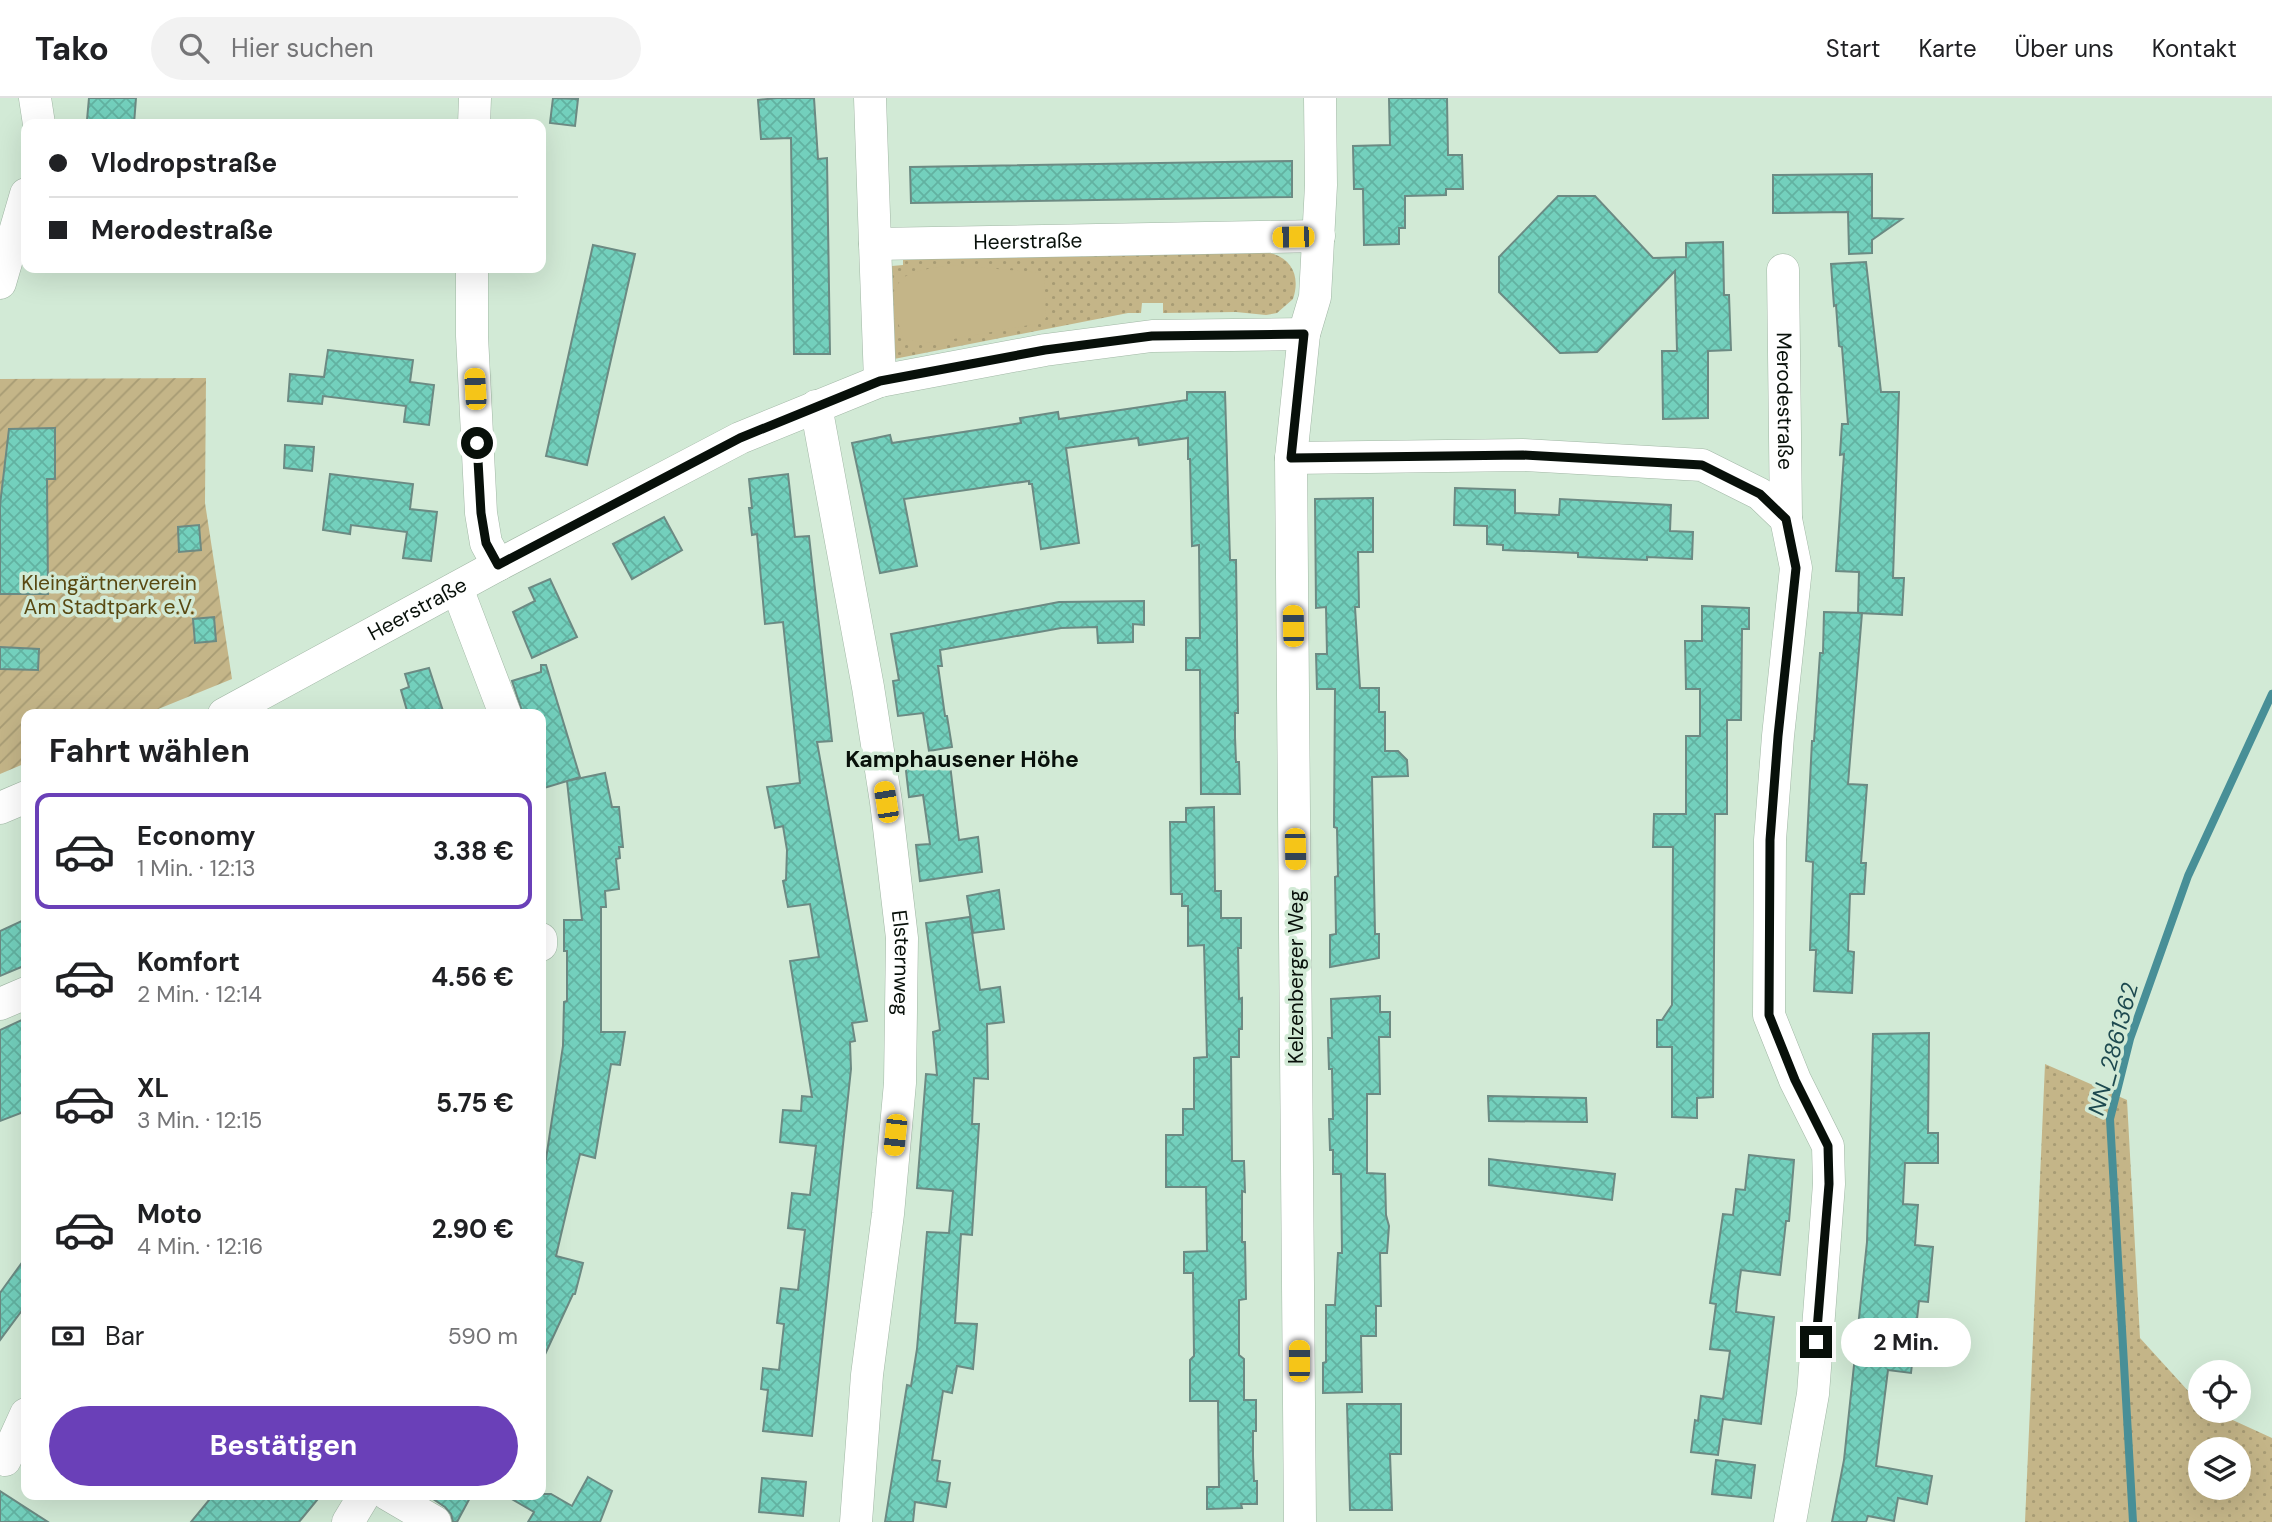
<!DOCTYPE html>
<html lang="de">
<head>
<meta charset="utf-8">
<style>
	:root { --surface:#fff; --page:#f2f2f2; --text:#202124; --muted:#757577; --line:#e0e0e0; --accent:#6a40b8 }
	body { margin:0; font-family:"DM Sans",sans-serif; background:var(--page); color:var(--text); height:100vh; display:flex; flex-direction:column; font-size:26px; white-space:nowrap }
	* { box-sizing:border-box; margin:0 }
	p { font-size:23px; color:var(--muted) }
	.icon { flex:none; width:38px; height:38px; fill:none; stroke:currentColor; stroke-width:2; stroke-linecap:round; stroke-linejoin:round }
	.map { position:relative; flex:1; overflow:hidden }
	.sheet { position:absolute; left:21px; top:611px; width:525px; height:791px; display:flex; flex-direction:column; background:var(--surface); border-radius:14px; box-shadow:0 7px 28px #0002 }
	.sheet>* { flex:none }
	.hud { position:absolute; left:21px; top:21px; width:525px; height:154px; border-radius:14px; box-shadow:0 7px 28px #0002; display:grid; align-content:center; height:154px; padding:0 28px; background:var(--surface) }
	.controls { position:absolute; left:2188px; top:1262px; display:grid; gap:14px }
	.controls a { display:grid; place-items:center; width:63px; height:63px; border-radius:50%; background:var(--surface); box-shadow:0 7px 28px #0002; font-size:35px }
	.end { position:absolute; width:32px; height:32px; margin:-16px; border:9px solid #08100a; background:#fff; box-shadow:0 0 0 4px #fff }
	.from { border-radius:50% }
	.bubble { position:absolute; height:49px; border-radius:24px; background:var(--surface); box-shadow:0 7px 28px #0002; font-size:23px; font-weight:700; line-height:49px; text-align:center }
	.car { position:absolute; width:21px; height:42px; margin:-21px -10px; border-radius:9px; box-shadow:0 0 5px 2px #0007; background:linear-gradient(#f5c518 24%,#345 0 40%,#f5c518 0 76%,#345 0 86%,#f5c518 0) }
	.hud b { display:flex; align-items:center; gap:24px; height:66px; font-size:26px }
	.hud b+b { border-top:2px solid var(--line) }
	.hud i { width:18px; height:18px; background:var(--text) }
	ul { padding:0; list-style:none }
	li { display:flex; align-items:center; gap:21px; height:116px; margin:0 14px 10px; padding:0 14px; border:4px solid transparent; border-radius:14px }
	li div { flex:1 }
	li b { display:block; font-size:26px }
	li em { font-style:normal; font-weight:700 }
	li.active { border-color:var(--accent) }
	li>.icon { width:63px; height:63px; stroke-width:1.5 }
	h2 { padding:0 28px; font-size:32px; line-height:84px }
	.pay { display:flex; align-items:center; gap:18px; height:77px; padding:0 28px; font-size:26px }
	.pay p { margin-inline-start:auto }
	.primary-button { display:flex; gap:14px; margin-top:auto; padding:14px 28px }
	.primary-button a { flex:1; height:80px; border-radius:42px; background:var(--accent); color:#fff; font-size:28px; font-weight:700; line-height:80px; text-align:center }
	header { display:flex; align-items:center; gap:42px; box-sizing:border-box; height:98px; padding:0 35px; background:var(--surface); border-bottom:2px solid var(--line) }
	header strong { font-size:33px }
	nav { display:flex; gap:38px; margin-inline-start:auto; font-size:24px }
	.search { width:490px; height:63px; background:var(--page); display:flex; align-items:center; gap:18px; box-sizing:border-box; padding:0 24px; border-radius:38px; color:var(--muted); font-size:26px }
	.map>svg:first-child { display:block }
	.grass { fill:url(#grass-dots); fill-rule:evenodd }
	.park { fill:#c4b588 }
	.garden { fill:url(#garden-furrows) }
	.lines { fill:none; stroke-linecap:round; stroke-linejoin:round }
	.stream { stroke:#488f97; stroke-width:8 }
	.building { fill:url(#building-cross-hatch); stroke:#6c8a83; stroke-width:2 }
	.street-casing { stroke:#a1b7a5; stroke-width:33 }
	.street { stroke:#fff; stroke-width:32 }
	.route { stroke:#08100a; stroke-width:9 }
	.labels { text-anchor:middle; stroke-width:7; stroke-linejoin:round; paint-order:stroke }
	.street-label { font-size:21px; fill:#08100a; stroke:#d2ead6 }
	.park-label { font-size:21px; fill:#594912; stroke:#d2ead6 }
	.neighbourhood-label { font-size:23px; font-weight:bold; fill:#08100a; stroke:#d2ead6 }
	.water-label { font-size:23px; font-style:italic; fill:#1d494f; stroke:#d2ead6 }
</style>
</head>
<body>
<header>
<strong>Tako</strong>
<div class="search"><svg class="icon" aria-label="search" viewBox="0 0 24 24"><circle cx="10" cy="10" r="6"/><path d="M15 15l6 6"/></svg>Hier suchen</div>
<nav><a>Start</a><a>Karte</a><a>Über uns</a><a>Kontakt</a></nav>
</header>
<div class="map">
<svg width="2272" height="1424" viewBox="0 0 2272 1424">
	<defs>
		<pattern id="grass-dots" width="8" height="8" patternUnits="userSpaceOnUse" patternTransform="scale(1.75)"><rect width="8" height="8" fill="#c4b588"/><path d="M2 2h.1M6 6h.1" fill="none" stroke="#a79b74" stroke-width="1.8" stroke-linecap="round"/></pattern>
		<pattern id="garden-furrows" width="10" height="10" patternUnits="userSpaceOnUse" patternTransform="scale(1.75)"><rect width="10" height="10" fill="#c4b588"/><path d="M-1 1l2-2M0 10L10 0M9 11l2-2" fill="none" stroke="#a79b74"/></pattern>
		<pattern id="building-cross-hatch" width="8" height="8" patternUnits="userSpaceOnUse" patternTransform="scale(1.75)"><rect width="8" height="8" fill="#73d0bd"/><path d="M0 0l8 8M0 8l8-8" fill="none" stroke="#62b2a1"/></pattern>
	</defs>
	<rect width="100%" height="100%" fill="#d2ead6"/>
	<g class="grass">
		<path d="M1265 154C1291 158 1301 177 1293 201L1277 215 1266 217 1236 214 1163 215V205H1142L1141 215H1128L894 261 892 168 903 167V159Z"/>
		<path d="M2045 966 2127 1002 2140 1240 2200 1306V1312L2213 1313 2272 1340V1424H2025ZM2200 1351H2238V1390H2200Z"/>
	</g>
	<path class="park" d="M949 167 1044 175 1046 220 1040 225 932 245 904 242C897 223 884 186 910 176 922 171 936 170 949 167Z"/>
	<polygon class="garden" points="206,280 205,405 232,581 146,616 26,616 26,665 0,676 0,281"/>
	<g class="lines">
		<polyline class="stream" points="2133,1424 2110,1021 2130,941 2188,778 2272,596"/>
	</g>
	<g class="building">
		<polygon points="89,0 136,0 134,26 87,22"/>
		<polygon points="553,0 578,1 575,28 550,25"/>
		<polygon points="777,0 814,0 818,61 827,60 830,256 794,256 791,40 761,41 758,2"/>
		<polygon points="1389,0 1447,0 1448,57 1462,57 1463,91 1446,91 1446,97 1405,98 1405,130 1399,130 1399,146 1364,147 1363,91 1354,91 1353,48 1390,47"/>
		<polygon points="1292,63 1292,99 911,105 910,69"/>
		<polygon points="1872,76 1872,120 1902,121 1872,142 1872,155 1849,156 1848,114 1773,115 1773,77"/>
		<polygon points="1558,98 1595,98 1653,160 1686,159 1686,145 1723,144 1724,197 1729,197 1731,252 1708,253 1708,320 1663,321 1662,253 1677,253 1675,173 1597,254 1560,255 1499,194 1499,159"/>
		<polygon points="593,147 635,156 587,367 546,358"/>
		<polygon points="1866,164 1881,294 1899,294 1893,480 1904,480 1902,517 1858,515 1859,474 1836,473 1844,356 1840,357 1842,326 1848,326 1842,249 1839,248 1836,207 1834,208 1831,166"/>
		<polygon points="328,252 413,262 410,284 434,287 429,327 404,324 406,308 323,298 322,306 288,303 290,276 324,279"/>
		<polygon points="1187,294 1225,294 1230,462 1236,462 1238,615 1235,615 1235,639 1236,664 1239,664 1240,696 1201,696 1200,572 1186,572 1186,540 1200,540 1199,447 1192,448 1190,361 1188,361 1188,340 1139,347 1138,340 1066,350 1079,445 1041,451 1032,386 1029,386 1029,383 904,401 917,468 880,475 852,345 890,337 892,345 1021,325 1020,320 1058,314 1059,321 1134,310 1187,302"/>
		<polygon points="55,330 55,381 47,381 48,496 0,496 0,407 9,331"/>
		<polygon points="285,347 314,349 312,373 284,370"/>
		<polygon points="330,376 413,386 410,411 437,414 431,463 403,460 407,434 351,427 350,436 323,432"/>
		<polygon points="788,376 795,439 809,438 832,643 817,644 867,923 852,925 855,943 850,944 851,971 812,1338 763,1333 768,1292 761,1291 763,1270 779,1272 784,1226 777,1225 781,1190 798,1192 805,1132 788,1130 792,1095 810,1097 816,1048 780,1044 783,1012 801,1013 802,998 812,999 790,863 819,859 810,806 788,809 783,783 786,782 787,752 783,728 775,730 767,689 800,685 783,524 765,526 757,436 752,437 749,410 752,410 749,381"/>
		<polygon points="1455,390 1515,392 1515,415 1559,417 1560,401 1671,407 1670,433 1693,434 1692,461 1647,459 1647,462 1578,459 1578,455 1503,452 1503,447 1487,446 1487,428 1454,427"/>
		<polygon points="1373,400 1373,454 1358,454 1359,509 1355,509 1360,590 1379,590 1379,614 1385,614 1385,653 1398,653 1407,662 1408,678 1372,679 1375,836 1379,836 1379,860 1330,869 1330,837 1336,836 1335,779 1338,778 1337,730 1334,729 1335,591 1317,591 1316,556 1327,556 1326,509 1316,510 1315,401"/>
		<polygon points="664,419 682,452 632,481 613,446"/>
		<polygon points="199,427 201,452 179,454 178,429"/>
		<polygon points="550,481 577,539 532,560 513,514 535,503 529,490"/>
		<polygon points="1144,503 1144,527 1133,526 1133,544 1098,545 1097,529 1061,530 940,552 942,568 938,568 945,618 947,618 952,649 929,653 923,615 898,618 893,583 899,582 891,536 1059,504"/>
		<polygon points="1702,508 1749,510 1749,531 1742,531 1741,622 1727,622 1727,716 1715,716 1713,999 1697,1000 1697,1020 1672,1019 1672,949 1657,949 1657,922 1662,922 1672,907 1673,749 1653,749 1654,716 1686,716 1686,638 1700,638 1700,591 1686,591 1685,543 1702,543"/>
		<polygon points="1824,514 1862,515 1848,686 1867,687 1861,765 1866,765 1864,796 1850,796 1848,853 1854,854 1852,895 1814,893 1816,852 1810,852 1813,764 1806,763 1812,643 1814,643 1820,555 1823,555"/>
		<polygon points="214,519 216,543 195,545 193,521"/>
		<polygon points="0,549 39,551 38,572 0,571"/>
		<polygon points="541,567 546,567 580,679 567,683 605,675 612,709 619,709 623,749 619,749 620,760 616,761 619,791 605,793 606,809 601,809 601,934 625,934 620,967 611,966 595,1060 580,1056 556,1158 583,1165 575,1196 573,1196 541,1265 541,1060 546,1061 563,948 564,904 567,903 567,853 564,853 564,822 582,822 567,683 541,691 541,616 523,616 512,583 541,574"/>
		<polygon points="429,570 444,616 408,616 401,592 409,589 405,576"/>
		<polygon points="949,658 959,742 978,739 982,774 920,783 916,747 930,746 923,697 909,699 905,664"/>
		<polygon points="1214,709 1215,793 1221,793 1221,820 1241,820 1241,850 1238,850 1239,901 1242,900 1242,931 1239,931 1239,959 1231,959 1232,1063 1244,1063 1245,1094 1242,1093 1242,1144 1245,1144 1246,1201 1239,1202 1239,1257 1244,1261 1244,1302 1256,1302 1256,1333 1253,1333 1253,1358 1254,1383 1257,1383 1257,1406 1241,1406 1242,1410 1207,1411 1207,1389 1219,1389 1218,1303 1190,1303 1190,1262 1194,1258 1193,1175 1184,1175 1184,1154 1207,1153 1206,1089 1166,1089 1166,1037 1183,1037 1183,1011 1194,1011 1194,960 1207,959 1204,847 1188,848 1188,808 1182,808 1182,796 1171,796 1170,724 1186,724 1186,710"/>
		<polygon points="999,792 1004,831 973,835 967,798"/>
		<polygon points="970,819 980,892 1000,889 1004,924 987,926 988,981 974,980 972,1026 979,1026 972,1137 961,1136 955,1225 977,1226 973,1271 957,1268 952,1295 943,1293 932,1362 940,1363 937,1383 950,1385 946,1409 915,1404 913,1424 885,1424 907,1287 911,1288 917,1251 927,1134 949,1135 953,1093 917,1090 926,976 937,977 933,934 940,932 926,825"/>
		<polygon points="26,821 26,867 0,878 0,833"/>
		<polygon points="1380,898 1380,914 1390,914 1390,939 1379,939 1380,996 1367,996 1367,1075 1385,1076 1386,1117 1389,1128 1387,1155 1380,1155 1381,1208 1376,1208 1376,1238 1361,1238 1362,1294 1323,1295 1323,1265 1326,1264 1326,1207 1335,1207 1338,1155 1342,1155 1341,1076 1333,1076 1333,1052 1330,1052 1329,1021 1333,1021 1332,971 1329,971 1328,940 1332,940 1331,901"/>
		<polygon points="26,920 26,1013 0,1023 0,932"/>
		<polygon points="1929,935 1928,1035 1938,1035 1938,1065 1905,1065 1903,1106 1918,1107 1915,1147 1933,1149 1928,1204 1919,1203 1911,1275 1888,1272 1876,1368 1932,1378 1927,1406 1898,1400 1894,1423 1868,1418 1866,1424 1832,1424 1844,1362 1867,1144 1873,936"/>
		<polygon points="1488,998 1586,1000 1587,1024 1489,1023"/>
		<polygon points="1749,1057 1794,1062 1789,1123 1786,1123 1780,1177 1741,1172 1738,1193 1736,1214 1774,1219 1761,1326 1723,1321 1718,1357 1691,1354 1695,1322 1698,1323 1701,1298 1723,1301 1730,1253 1710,1251 1716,1206 1710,1205 1723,1116 1733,1117 1736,1091 1745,1092"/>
		<polygon points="1489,1061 1615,1076 1612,1102 1489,1087"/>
		<polygon points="26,1159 26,1207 0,1242 0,1195"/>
		<polygon points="1347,1306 1401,1306 1401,1356 1390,1356 1392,1412 1350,1412"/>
		<polygon points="1716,1362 1755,1367 1751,1400 1712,1396"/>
		<polygon points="588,1379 612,1393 600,1424 528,1424 534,1414 503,1396 551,1396 572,1408"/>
		<polygon points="762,1380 806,1384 803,1418 759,1414"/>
		<polygon points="0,1393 48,1424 0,1424"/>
		<polygon points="214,1396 322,1396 299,1424 191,1424"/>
		<polygon points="436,1396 472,1396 457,1424 453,1424 451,1416 445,1409 433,1401"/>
	</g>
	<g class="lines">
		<defs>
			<g id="street">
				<polyline points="35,0 39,26"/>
				<polyline points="870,0 875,146"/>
				<polyline points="474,26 475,0"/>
				<polyline points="472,170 472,238 481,415 486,445 498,467"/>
				<path id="s1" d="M1783 172 1786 421 1796 470 1778 638 1770 742 1769 917 1795 982 1828 1048 1829 1086 1813 1296 1790 1424"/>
				<polyline points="0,185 26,96"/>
				<path id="s2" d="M880 283 875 146 1319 138"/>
				<path id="s3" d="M816 308 868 589 886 704 902 840 900 985 888 1116 867 1277 856 1424"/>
				<polyline points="1291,360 1523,357 1702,367 1760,396 1786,421"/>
				<polyline points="457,490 505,616"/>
				<path id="s4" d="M224 616 498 467 740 340 880 283 1045 252 1152 238 1304 236"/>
				<polyline points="0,710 26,699"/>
				<polyline points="541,841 541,847"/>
				<polyline points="0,906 26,895"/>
				<polyline points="5,1362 26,1316"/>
				<polyline points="387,1396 435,1424"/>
				<polyline points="348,1424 365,1396"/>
				<polyline points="1300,1424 1291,360 1304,236 1315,199 1321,87 1320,0"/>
			</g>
		</defs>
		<use href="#street" class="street-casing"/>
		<use href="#street" class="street"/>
	</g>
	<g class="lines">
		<polyline class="route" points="477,345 481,415 486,445 498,467 740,340 880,283 1045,252 1152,238 1304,236 1291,360 1523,357 1702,367 1760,396 1786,421 1796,470 1778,638 1770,742 1769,917 1795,982 1828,1048 1829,1086 1816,1244"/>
	</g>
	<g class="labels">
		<g class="street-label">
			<text dy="7" stroke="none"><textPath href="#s2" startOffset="290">Heerstraße</textPath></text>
			<text dy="7" stroke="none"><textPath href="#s1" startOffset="131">Merodestraße</textPath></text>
			<text dy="7" stroke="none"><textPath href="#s4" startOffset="220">Heerstraße</textPath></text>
			<text dy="7" stroke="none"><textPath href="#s3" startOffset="564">Elsternweg</textPath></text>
			<text transform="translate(1296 879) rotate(-90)" y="7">Kelzenberger Weg</text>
		</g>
		<g class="park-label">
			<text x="109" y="492">Kleingärtnerverein<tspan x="109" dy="24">Am Stadtpark e.V.</tspan></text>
		</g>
		<g class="neighbourhood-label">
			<text x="962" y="669">Kamphausener Höhe</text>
		</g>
		<g class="water-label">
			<text transform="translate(2113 951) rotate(-75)" y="8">NN_2861362</text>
		</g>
	</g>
</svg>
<div class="controls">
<a><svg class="icon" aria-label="locate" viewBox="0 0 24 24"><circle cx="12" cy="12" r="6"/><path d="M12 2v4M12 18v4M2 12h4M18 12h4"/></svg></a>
<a><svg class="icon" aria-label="layers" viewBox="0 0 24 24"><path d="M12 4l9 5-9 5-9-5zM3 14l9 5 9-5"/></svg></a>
</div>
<i class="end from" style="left:477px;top:345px"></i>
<i class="end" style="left:1816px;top:1244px"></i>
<div class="bubble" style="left:1841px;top:1220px;width:130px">2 Min.</div>
<i class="car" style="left:1293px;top:139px;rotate:269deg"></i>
<i class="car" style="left:475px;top:291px;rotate:357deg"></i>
<i class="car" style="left:1293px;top:528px;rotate:359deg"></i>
<i class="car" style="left:886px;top:704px;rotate:351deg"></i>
<i class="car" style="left:1295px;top:751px;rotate:179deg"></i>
<i class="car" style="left:895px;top:1037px;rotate:186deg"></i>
<i class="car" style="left:1299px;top:1263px;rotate:0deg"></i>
<div class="hud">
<b><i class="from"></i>Vlodropstraße</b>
<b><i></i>Merodestraße</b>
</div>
<section class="sheet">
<h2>Fahrt wählen</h2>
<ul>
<li class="active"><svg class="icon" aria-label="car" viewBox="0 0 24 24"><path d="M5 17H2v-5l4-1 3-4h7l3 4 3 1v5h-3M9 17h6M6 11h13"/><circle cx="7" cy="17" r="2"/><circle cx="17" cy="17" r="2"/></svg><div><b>Economy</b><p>1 Min. · 12:13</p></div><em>3.38 €</em></li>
<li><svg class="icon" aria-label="car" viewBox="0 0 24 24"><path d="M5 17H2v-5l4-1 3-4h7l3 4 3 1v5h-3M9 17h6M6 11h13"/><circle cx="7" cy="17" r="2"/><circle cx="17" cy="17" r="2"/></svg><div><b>Komfort</b><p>2 Min. · 12:14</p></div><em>4.56 €</em></li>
<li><svg class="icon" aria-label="car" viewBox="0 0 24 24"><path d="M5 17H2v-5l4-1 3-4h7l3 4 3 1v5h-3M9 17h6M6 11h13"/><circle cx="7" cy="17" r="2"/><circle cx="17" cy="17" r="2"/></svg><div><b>XL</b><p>3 Min. · 12:15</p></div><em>5.75 €</em></li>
<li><svg class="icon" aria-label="car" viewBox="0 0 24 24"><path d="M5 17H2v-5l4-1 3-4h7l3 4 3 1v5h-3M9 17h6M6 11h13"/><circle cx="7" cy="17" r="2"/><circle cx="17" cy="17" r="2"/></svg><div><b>Moto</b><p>4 Min. · 12:16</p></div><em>2.90 €</em></li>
</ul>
<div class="pay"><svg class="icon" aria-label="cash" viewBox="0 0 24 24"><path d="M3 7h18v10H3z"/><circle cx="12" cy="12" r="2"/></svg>Bar<p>590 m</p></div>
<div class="primary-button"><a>Bestätigen</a></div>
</section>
</div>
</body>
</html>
